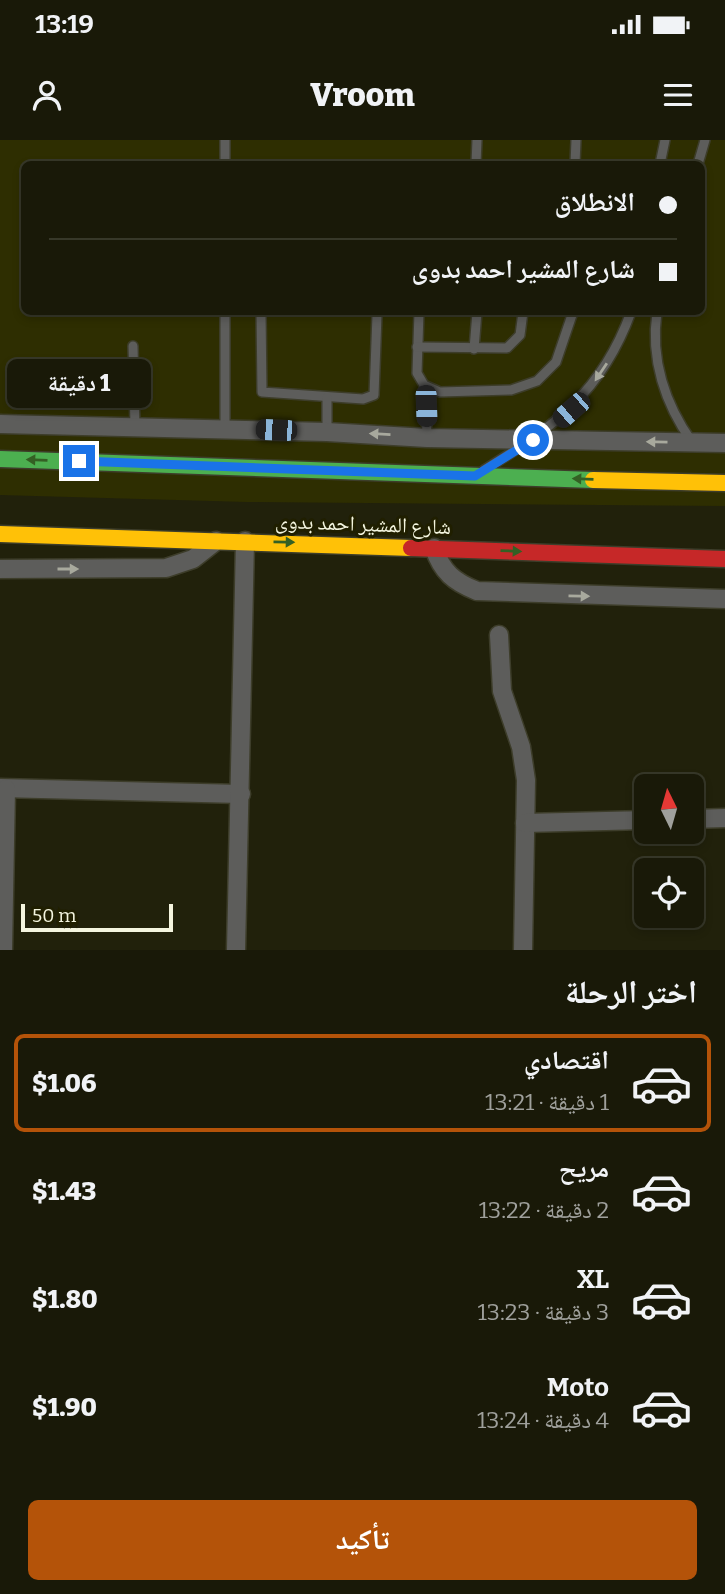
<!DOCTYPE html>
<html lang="ar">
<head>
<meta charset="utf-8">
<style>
	:root { --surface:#191908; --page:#262616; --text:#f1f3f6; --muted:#9fa09c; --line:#373829; --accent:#b45309 }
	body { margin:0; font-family:Bitter,"Noto Naskh Arabic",serif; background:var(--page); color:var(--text); direction:rtl; height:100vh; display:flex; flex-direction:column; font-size:26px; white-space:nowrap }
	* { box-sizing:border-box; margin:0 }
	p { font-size:23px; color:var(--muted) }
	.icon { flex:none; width:38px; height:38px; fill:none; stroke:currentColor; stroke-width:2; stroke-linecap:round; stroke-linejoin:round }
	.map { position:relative; height:810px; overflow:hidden; direction:ltr }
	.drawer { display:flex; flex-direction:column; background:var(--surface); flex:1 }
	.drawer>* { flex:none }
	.hud { position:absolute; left:21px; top:21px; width:684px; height:154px; border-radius:10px; box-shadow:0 4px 10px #0003,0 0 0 2px var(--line); direction:rtl; display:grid; align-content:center; height:154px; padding:0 28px; background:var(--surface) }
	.needle { width:46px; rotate:355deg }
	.tools { position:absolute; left:634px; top:634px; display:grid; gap:14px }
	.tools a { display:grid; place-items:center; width:70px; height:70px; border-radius:10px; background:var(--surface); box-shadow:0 4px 10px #0003,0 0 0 2px var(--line); font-size:35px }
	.scale { position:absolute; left:21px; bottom:18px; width:152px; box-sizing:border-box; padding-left:7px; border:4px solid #f4f5df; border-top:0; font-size:19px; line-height:24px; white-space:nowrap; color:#f4f5df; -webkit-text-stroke:5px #201f00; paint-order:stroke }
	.end { position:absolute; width:32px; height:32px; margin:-16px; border:9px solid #1a73e8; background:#fff; box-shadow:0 0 0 4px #fff }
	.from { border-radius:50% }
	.bubble { position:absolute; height:49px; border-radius:10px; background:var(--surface); box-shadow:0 4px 10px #0003,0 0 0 2px var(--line); font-size:23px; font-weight:800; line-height:49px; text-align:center; direction:rtl }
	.car { position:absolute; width:21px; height:42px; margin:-21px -10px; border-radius:9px; box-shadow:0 0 5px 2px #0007; background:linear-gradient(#222 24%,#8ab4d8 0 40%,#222 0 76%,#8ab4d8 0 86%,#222 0) }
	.hud b { display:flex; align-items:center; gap:24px; height:66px; font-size:26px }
	.hud b+b { border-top:2px solid var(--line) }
	.hud i { width:18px; height:18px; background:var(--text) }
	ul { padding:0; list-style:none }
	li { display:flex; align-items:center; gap:21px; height:98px; margin:0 14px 10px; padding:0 14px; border:4px solid transparent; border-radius:10px }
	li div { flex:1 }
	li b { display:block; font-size:26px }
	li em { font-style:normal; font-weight:800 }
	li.active { border-color:var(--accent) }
	li>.icon { width:63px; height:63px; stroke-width:1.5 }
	h2 { padding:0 28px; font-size:32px; line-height:84px }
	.action { display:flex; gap:14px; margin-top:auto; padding:14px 28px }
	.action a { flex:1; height:80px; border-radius:10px; background:var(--accent); color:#fff; font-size:28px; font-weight:800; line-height:80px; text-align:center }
	.status { display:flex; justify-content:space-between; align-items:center; height:49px; padding:0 35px; background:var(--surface); direction:ltr }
	.status svg { height:19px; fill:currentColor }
	header { display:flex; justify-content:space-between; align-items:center; height:91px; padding:0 28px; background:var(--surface); font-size:32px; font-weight:800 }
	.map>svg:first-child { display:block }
	.built { fill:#2e2e01; fill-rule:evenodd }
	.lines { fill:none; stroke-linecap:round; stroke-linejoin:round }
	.lane-casing { stroke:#3d3d2a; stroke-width:12 }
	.street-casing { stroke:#3d3d2a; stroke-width:21 }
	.fast-casing { stroke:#3d3d2a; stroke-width:19 }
	.slow-casing { stroke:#3d3d2a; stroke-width:19 }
	.jam-casing { stroke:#3d3d2a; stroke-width:19 }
	.lane { stroke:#5d5d5b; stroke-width:9 }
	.street { stroke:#5d5d5b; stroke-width:18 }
	.fast { stroke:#4caf50; stroke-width:16 }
	.slow { stroke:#ffc107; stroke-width:16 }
	.jam { stroke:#c62828; stroke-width:16 }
	.oneway { fill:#a8a99d }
	.oneway2 { fill:#346024 }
	.route { stroke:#1a73e8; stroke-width:9 }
	.labels { text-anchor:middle; stroke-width:6; stroke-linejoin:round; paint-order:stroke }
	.street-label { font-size:21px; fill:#f4f5df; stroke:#201f00 }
</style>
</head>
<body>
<div class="status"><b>13:19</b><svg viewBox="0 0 49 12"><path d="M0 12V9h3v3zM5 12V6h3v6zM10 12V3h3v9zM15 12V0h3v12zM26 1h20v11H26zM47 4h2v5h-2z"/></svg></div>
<header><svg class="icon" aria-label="menu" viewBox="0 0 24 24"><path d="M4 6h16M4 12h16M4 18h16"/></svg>Vroom<svg class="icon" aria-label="person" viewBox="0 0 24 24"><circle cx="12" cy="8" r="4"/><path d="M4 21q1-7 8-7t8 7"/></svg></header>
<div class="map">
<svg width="725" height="810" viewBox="0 0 725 810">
	<rect width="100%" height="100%" fill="#21210b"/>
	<path class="built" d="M0 0H725V366L247 362 0 355ZM24 24H702V172H24Z"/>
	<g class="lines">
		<defs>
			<g id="lane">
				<polyline points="225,24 225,0"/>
				<polyline points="476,24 477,0"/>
				<polyline points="575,24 576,0"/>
				<polyline points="660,24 665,0"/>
				<polyline points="698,24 705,0"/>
				<polyline points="261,172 262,252 363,259 374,255 377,175"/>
				<polyline points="419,172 417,233 424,245 440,252 511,250 537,241 556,222 573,172"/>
				<path d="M657 172C650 219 665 264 692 302"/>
				<polyline points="133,206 135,286"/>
				<polyline points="417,207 507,208 520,195 523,172"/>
				<polyline points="474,209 477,172"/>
				<polyline points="327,258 327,292"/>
				<polyline points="225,288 225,172"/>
				<polyline points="427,298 426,262 429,249"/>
				<path d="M484 330C554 287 602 252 631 172"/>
			</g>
			<g id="street">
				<polyline points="0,284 327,292 427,298 725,303"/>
				<path d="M434 408C442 432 454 442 477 451L725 459"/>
				<polyline points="0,429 166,428 193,419 216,401"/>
				<polyline points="499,495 502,551 521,607 526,640 523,810"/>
				<polyline points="0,648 241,654"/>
				<polyline points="691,679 725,678"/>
				<polyline points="525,683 646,680"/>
				<polyline points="3,810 6,649"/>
				<polyline points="236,810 245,401"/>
			</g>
			<polyline id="fast" points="0,319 593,340"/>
			<g id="slow">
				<polyline points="593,340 725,343"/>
				<polyline points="0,394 411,408"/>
			</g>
			<polyline id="jam" points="411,408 725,419"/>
		</defs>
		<use href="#lane" class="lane-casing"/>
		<use href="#street" class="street-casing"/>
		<use href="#fast" class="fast-casing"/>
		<use href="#slow" class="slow-casing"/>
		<use href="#jam" class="jam-casing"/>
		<use href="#lane" class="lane"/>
		<use href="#street" class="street"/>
		<use href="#fast" class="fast"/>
		<use href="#slow" class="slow"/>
		<use href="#jam" class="jam"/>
	</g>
	<defs><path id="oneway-solid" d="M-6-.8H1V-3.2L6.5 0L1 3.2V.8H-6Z" transform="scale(1.75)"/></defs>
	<g class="oneway">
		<use href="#oneway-solid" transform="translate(601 232) rotate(124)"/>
		<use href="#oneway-solid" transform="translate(380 294) rotate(-177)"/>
		<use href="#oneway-solid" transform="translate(657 302) rotate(-179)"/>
		<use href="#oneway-solid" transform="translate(68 429)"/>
		<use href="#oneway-solid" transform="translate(579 456) rotate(1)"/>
	</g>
	<g class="oneway2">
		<use href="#oneway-solid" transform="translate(37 320) rotate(-178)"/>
		<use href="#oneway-solid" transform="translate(583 339) rotate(-178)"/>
		<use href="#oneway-solid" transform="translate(284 402) rotate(1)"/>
		<use href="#oneway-solid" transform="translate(511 411) rotate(2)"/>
	</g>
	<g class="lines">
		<polyline class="route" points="79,321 475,336 533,300"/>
	</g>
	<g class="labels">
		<g class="street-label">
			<text transform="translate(363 384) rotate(2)" y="7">شارع المشير احمد بدوى</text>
		</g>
	</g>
</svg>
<div class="tools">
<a><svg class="needle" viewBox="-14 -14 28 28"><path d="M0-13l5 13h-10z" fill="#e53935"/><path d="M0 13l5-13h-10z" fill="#9fa09c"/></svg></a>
<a><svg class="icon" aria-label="locate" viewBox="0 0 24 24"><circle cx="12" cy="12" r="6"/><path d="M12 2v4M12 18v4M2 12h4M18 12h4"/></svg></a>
</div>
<div class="scale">50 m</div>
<i class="end from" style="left:533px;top:300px"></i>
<i class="end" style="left:79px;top:321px"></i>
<div class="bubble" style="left:7px;top:219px;width:144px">1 دقيقة</div>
<i class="car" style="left:426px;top:266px;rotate:178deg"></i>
<i class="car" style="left:571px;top:270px;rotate:229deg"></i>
<i class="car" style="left:276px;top:290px;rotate:272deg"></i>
<div class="hud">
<b><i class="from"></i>الانطلاق</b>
<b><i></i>شارع المشير احمد بدوى</b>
</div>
</div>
<section class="drawer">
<h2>اختر الرحلة</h2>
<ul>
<li class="active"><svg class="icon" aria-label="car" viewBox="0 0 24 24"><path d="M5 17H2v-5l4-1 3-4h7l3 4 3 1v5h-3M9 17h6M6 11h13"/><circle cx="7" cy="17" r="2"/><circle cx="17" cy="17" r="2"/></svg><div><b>اقتصادي</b><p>1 دقيقة · 13:21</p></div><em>$1.06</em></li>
<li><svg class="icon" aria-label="car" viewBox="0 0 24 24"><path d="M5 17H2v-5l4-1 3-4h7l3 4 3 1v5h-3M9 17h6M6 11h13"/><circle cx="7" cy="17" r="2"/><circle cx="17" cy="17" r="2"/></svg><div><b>مريح</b><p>2 دقيقة · 13:22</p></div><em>$1.43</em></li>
<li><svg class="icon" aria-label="car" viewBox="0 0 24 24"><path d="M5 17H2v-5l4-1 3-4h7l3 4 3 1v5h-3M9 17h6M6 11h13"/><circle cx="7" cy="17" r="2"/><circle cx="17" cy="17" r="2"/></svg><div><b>XL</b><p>3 دقيقة · 13:23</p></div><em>$1.80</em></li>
<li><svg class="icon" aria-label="car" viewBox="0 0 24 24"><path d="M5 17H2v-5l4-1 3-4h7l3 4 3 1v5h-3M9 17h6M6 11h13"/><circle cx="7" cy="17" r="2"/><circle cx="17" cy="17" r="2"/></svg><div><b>Moto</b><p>4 دقيقة · 13:24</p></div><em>$1.90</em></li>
</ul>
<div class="action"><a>تأكيد</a></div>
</section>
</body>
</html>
